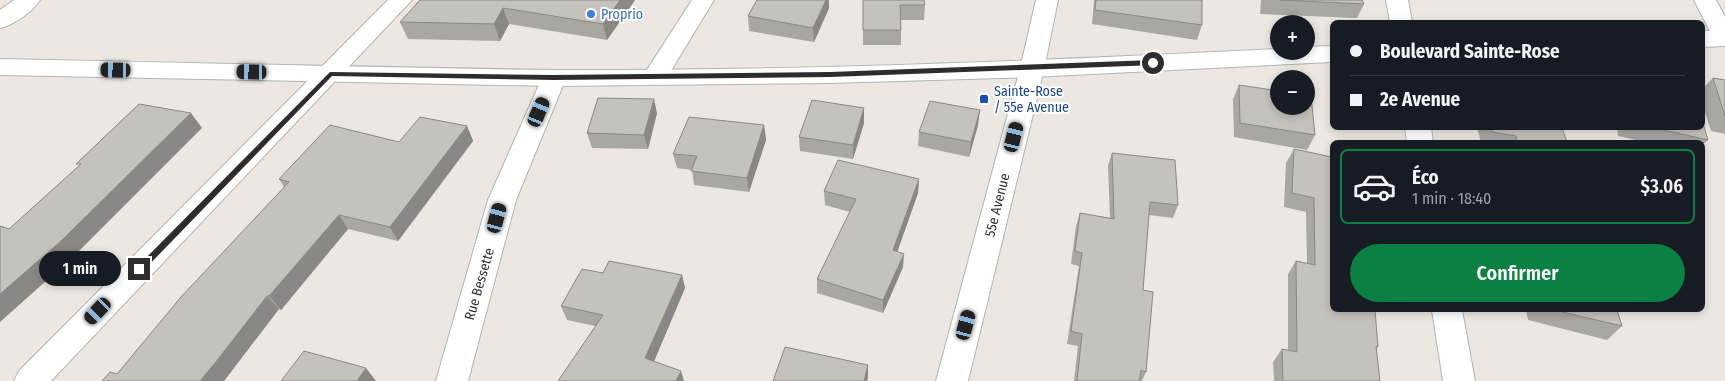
<!DOCTYPE html>
<html lang="fr">
<head>
<meta charset="utf-8">
<style>
	:root { --surface:#171b24; --page:#242831; --text:#f1f3f6; --muted:#9ea1a6; --line:#363941; --accent:#0b8043 }
	body { margin:0; font-family:"Fira Sans Condensed",sans-serif; background:var(--page); color:var(--text); height:100vh; display:flex; flex-direction:column; font-size:19px; white-space:nowrap }
	* { box-sizing:border-box; margin:0 }
	p { font-size:16px; color:var(--muted) }
	.icon { flex:none; width:28px; height:28px; fill:none; stroke:currentColor; stroke-width:2; stroke-linecap:round; stroke-linejoin:round }
	.map { position:relative; flex:1; overflow:hidden }
	.drawer { position:absolute; left:1330px; top:140px; width:375px; height:172px; display:flex; flex-direction:column; background:var(--surface); border-radius:8px; box-shadow:0 2px 8px #0003 }
	.drawer>* { flex:none }
	.guide { position:absolute; left:1330px; top:20px; width:375px; height:110px; border-radius:8px; box-shadow:0 2px 8px #0003; display:grid; align-content:center; height:110px; padding:0 20px; background:var(--surface) }
	.controls { position:absolute; left:1270px; top:15px; display:grid; gap:10px }
	.controls a { display:grid; place-items:center; width:45px; height:45px; border-radius:50%; background:var(--surface); box-shadow:0 2px 8px #0003; font-size:25px }
	.end { position:absolute; width:22px; height:22px; margin:-11px; border:6px solid #2d2d2d; background:#fff; box-shadow:0 0 0 2px #fff }
	.from { border-radius:50% }
	.bubble { position:absolute; height:35px; border-radius:18px; background:var(--surface); box-shadow:0 2px 8px #0003; font-size:16px; font-weight:600; line-height:35px; text-align:center }
	.car { position:absolute; width:15px; height:30px; margin:-15px -8px; border-radius:6px; box-shadow:0 0 4px 1px #0007; background:linear-gradient(#222 24%,#8ab4d8 0 40%,#222 0 76%,#8ab4d8 0 86%,#222 0) }
	.guide b { display:flex; align-items:center; gap:18px; height:48px; font-size:19px }
	.guide b+b { border-top:1px solid var(--line) }
	.guide i { width:12px; height:12px; background:var(--text) }
	ul { padding:9px 0 0; list-style:none }
	li { display:flex; align-items:center; gap:15px; height:75px; margin:0 10px 8px; padding:0 10px; border:2px solid transparent; border-radius:8px }
	li div { flex:1 }
	li b { display:block; font-size:19px }
	li em { font-style:normal; font-weight:600 }
	li.selected { border-color:var(--accent) }
	li>.icon { width:45px; height:45px; stroke-width:1.5 }
	.action { display:flex; gap:10px; margin-top:auto; padding:10px 20px }
	.action a { flex:1; height:58px; border-radius:30px; background:var(--accent); color:#fff; font-size:20px; font-weight:600; line-height:58px; text-align:center }
	.map>svg:first-child { display:block }
	.lines { fill:none; stroke-linecap:round; stroke-linejoin:round }
	.street-casing { stroke:#b1b2bb; stroke-width:2 }
	.secondary-casing { stroke:#b1b2bb; stroke-width:2 }
	.street { fill:#fff; fill-rule:evenodd }
	.secondary { fill:#fff; fill-rule:evenodd }
	.wall { fill:#a9a7a2 }
	.shaded-wall { fill:#8a8884 }
	.building { fill:#c5c2bc; stroke:#8a8884 }
	.route { fill:#2d2d2d }
	.shop-dot { fill:#3f7fe0; stroke:#fff; stroke-width:2 }
	.transit-dot { fill:#1a4fb4; stroke:#fff; stroke-width:2 }
	.labels { text-anchor:middle; stroke-width:4; stroke-linejoin:round; paint-order:stroke }
	.shop-label { font-size:14px; fill:#366cbe; stroke:#fff; text-anchor:start }
	.transit-label { font-size:14px; fill:#164399; stroke:#fff; text-anchor:start }
	.street-label { font-size:14px; fill:#2d2d2d; stroke:#fff }
</style>
</head>
<body>
<div class="map">
<svg width="1725" height="381" viewBox="0 0 1725 381">
	<rect width="100%" height="100%" fill="#ece8e1"/>
	<g class="lines">
		<defs>
			<g id="street">
				<path d="M14 0H40C32 12 14 25 0 28V10Z"/>
				<polygon points="388,0 412,0 51,381 14,381 19,371"/>
				<polygon points="692,0 714,0 664,82 655,84 646,82 643,76"/>
				<polygon points="1036,0 1058,0 1044,69 968,381 936,381 1020,69"/>
				<polygon points="1386,0 1408,0 1412,22 1390,22"/>
				<polygon points="1694,0 1716,0 1725,17 1725,45 1716,43"/>
				<polygon points="554,70 563,72 566,78 516,200 468,381 436,381 488,200 542,78 545,72"/>
				<polygon points="1405,128 1431,128 1433,142 1407,142"/>
				<polygon points="1432,310 1462,310 1475,381 1443,381"/>
			</g>
			<g id="secondary">
				<polygon points="1725,30 1725,46 1702,47 1702,31"/>
				<path d="M1332 46V62L1032 77 830 83 554 86 0 75V59C184 62 369 68 553 70 795 71 1037 61 1279 49V51H1306V47Z"/>
			</g>
		</defs>
		<use href="#street" class="street-casing"/>
		<use href="#secondary" class="secondary-casing"/>
		<use href="#street" class="street"/>
		<use href="#secondary" class="secondary"/>
	</g>
	<g class="wall">
		<polygon points="420,0 635,0 607,40 509,24 500,41 408,39 400,22"/>
		<polygon points="757,0 829,0 829,8 814,42 749,31 748,16"/>
		<polygon points="863,0 925,5 924,20 901,20 901,45 863,45"/>
		<polygon points="1094,0 1202,0 1202,25 1197,40 1092,24"/>
		<polygon points="1261,0 1362,0 1364,4 1357,18 1260,14"/>
		<polygon points="1713,78 1725,80 1725,134 1711,131 1702,103 1702,89"/>
		<polygon points="1239,85 1315,135 1307,150 1234,137 1233,99"/>
		<polygon points="657,113 648,149 592,148 587,133"/>
		<polygon points="864,123 853,159 800,151 799,137"/>
		<polygon points="764,125 766,140 749,192 694,185 692,170 677,168 673,154"/>
		<polygon points="978,125 969,157 918,146 919,132"/>
		<polygon points="467,126 473,141 398,241 348,229 281,310 279,309 224,381 102,381 117,374 284,187 279,179 399,142"/>
		<polygon points="1477,128 1562,128 1567,142 1481,142"/>
		<polygon points="1617,128 1702,128 1708,140 1702,145 1702,142 1645,142 1618,136"/>
		<polygon points="1294,149 1378,347 1376,349 1380,381 1274,381 1273,362 1282,349 1288,350 1288,274 1296,261 1307,263 1306,212 1284,207 1286,163"/>
		<polygon points="1112,153 1178,205 1173,218 1149,215 1143,290 1146,372 1142,381 1074,381 1078,346 1067,344 1079,266 1071,264 1076,226 1080,213 1110,218 1108,166"/>
		<polygon points="919,179 918,193 897,252 903,267 883,313 817,293 817,279 850,212 825,205 824,191"/>
		<polygon points="603,273 682,275 685,288 654,361 684,381 595,326 567,320 561,306"/>
		<polygon points="1526,310 1617,310 1622,326 1607,340 1528,320"/>
	</g>
	<g class="shaded-wall">
		<polygon points="620,0 635,0 607,40 603,24"/>
		<polygon points="826,0 829,0 829,8 814,42 813,28"/>
		<polygon points="503,8 509,24 500,41 494,24"/>
		<polygon points="654,99 657,113 648,149 644,135"/>
		<polygon points="864,108 864,123 853,159 853,145"/>
		<polygon points="980,110 978,125 969,157 971,142"/>
		<polygon points="191,113 202,128 74,256 0,322 0,294"/>
		<polygon points="764,125 766,140 749,192 747,178"/>
		<polygon points="467,126 473,141 398,241 390,227"/>
		<polygon points="919,179 918,193 893,264 893,250"/>
		<polygon points="339,215 348,229 281,310 269,296"/>
		<polygon points="904,254 903,267 883,313 883,300"/>
		<polygon points="682,275 685,288 650,371 645,358"/>
		<polygon points="267,296 279,309 224,381 200,381"/>
		<polygon points="868,365 868,378 867,381 864,381"/>
		<polygon points="366,368 376,381 357,381"/>
		<polygon points="681,371 684,381 676,381"/>
	</g>
	<g class="building">
		<polygon points="420,0 620,0 603,24 503,8 494,24 400,22"/>
		<polygon points="757,0 826,0 813,28 748,16"/>
		<polygon points="863,0 924,0 925,5 900,5 901,30 863,30"/>
		<polygon points="1096,0 1202,0 1202,25 1095,10"/>
		<polygon points="1280,0 1362,0 1364,4"/>
		<polygon points="1713,78 1725,80 1725,116"/>
		<polygon points="1239,85 1279,91 1279,106 1306,106 1306,96 1311,96 1315,135 1240,123"/>
		<polygon points="598,98 654,99 644,135 587,133"/>
		<polygon points="812,100 864,108 853,145 799,137"/>
		<polygon points="930,101 980,110 971,142 919,132"/>
		<polygon points="139,104 191,113 60,242 0,294 0,226 9,229 81,164 76,164"/>
		<polygon points="420,117 467,126 390,227 339,215 269,296 267,296 215,363 200,381 102,381 110,372 117,374 181,297 289,182 279,179 330,125 399,142"/>
		<polygon points="689,117 764,125 747,178 691,171 697,156 673,154"/>
		<polygon points="1702,120 1708,140 1655,128 1702,128"/>
		<polygon points="1491,128 1562,128 1567,142 1517,142 1516,136 1492,132"/>
		<polygon points="1294,149 1332,157 1332,310 1375,310 1378,347 1376,346 1380,381 1283,381 1282,349 1297,352 1296,261 1315,265 1314,198 1292,193"/>
		<polygon points="1112,153 1175,160 1178,205 1150,202 1143,290 1153,292 1146,372 1141,370 1139,381 1077,381 1082,334 1071,331 1082,253 1075,251 1080,213 1114,219"/>
		<polygon points="838,160 919,179 893,250 904,254 883,300 817,279 856,199 824,191"/>
		<polygon points="609,261 682,275 645,358 681,371 676,381 558,381 603,315 561,306 582,269 603,273"/>
		<polygon points="1554,310 1617,310 1622,326"/>
		<polygon points="785,347 868,365 864,381 773,381"/>
		<polygon points="304,351 366,368 357,381 281,381"/>
	</g>
	<polygon class="route" points="1153,60 1157,63 1156,65 830,77 554,80 332,76 142,272 136,272 135,269 330,72 554,75 830,72"/>
	<circle class="shop-dot" cx="591" cy="14" r="5"/>
	<rect class="transit-dot" x="979" y="94" width="10" height="10" rx="2.5"/>
	<g class="labels">
		<g class="shop-label">
			<text x="601" y="19">Proprio</text>
		</g>
		<g class="transit-label">
			<text x="994" y="96">Sainte-Rose<tspan x="994" dy="16">/ 55e Avenue</tspan></text>
		</g>
		<g class="street-label">
			<text transform="translate(997 205) rotate(-76)" y="5">55e Avenue</text>
			<text transform="translate(479 284) rotate(-74)" y="5">Rue Bessette</text>
		</g>
	</g>
</svg>
<div class="controls">
<a>+</a>
<a>−</a>
</div>
<i class="end from" style="left:1153px;top:63px"></i>
<i class="end" style="left:139px;top:269px"></i>
<div class="bubble" style="left:39px;top:251px;width:82px">1 min</div>
<i class="car" style="left:116px;top:70px;rotate:271deg"></i>
<i class="car" style="left:252px;top:72px;rotate:271deg"></i>
<i class="car" style="left:539px;top:112px;rotate:23deg"></i>
<i class="car" style="left:1014px;top:137px;rotate:14deg"></i>
<i class="car" style="left:497px;top:218px;rotate:15deg"></i>
<i class="car" style="left:98px;top:311px;rotate:224deg"></i>
<i class="car" style="left:966px;top:325px;rotate:15deg"></i>
<div class="guide">
<b><i class="from"></i>Boulevard Sainte-Rose</b>
<b><i></i>2e Avenue</b>
</div>
<section class="drawer">
<ul>
<li class="selected"><svg class="icon" aria-label="car" viewBox="0 0 24 24"><path d="M5 17H2v-5l4-1 3-4h7l3 4 3 1v5h-3M9 17h6M6 11h13"/><circle cx="7" cy="17" r="2"/><circle cx="17" cy="17" r="2"/></svg><div><b>Éco</b><p>1 min · 18:40</p></div><em>$3.06</em></li>
</ul>
<div class="action"><a>Confirmer</a></div>
</section>
</div>
</body>
</html>
